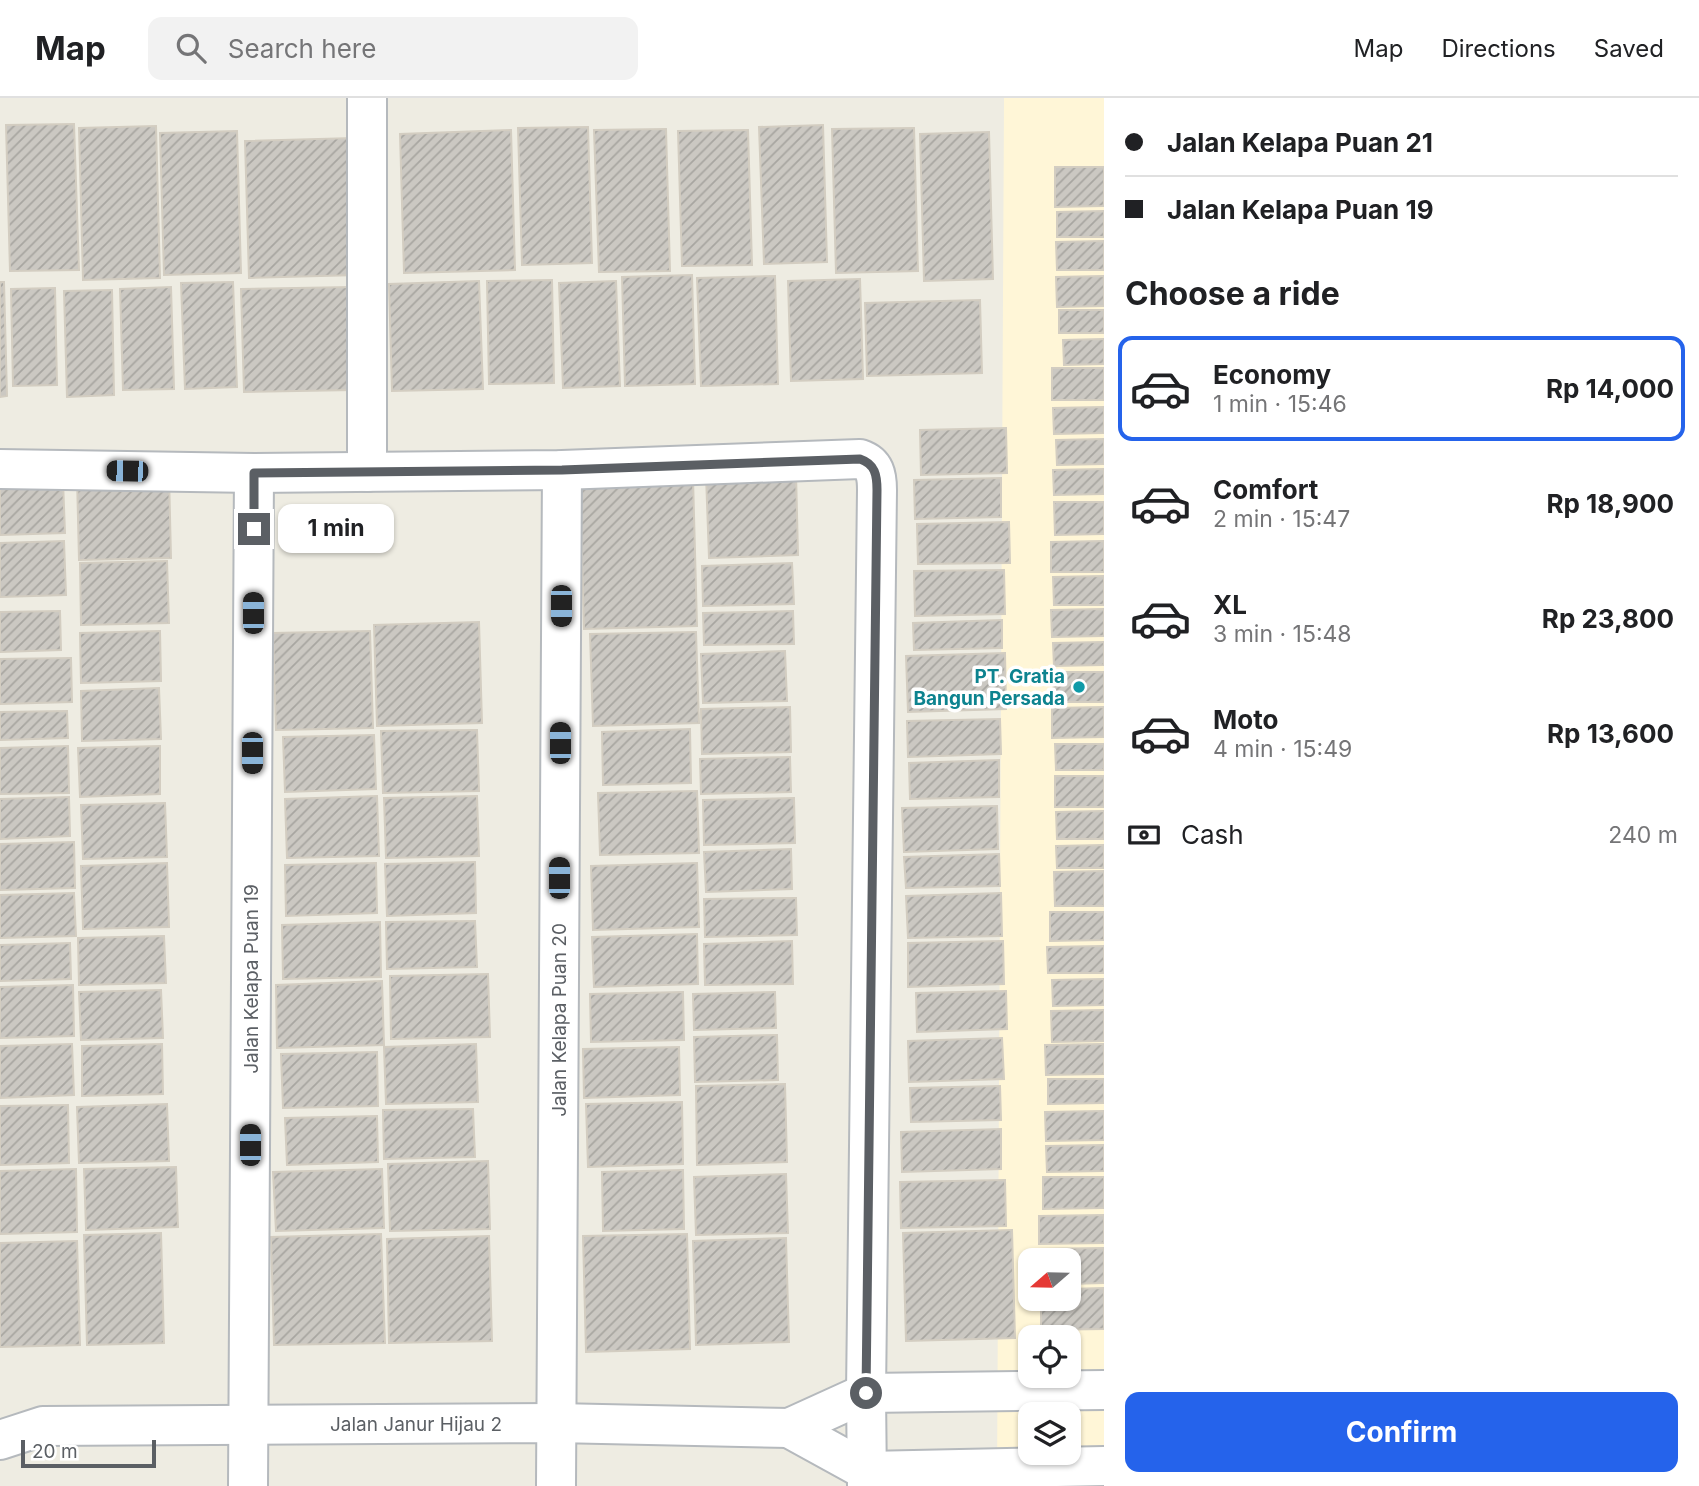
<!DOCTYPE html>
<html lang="en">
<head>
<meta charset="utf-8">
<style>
	:root { --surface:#fff; --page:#f2f2f2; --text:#202124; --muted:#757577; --line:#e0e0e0; --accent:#2563eb }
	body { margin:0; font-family:Inter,sans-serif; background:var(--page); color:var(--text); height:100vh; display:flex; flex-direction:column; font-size:26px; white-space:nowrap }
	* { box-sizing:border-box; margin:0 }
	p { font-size:23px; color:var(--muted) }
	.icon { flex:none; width:38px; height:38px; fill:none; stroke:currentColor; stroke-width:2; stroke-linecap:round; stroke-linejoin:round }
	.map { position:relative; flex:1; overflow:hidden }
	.drawer { display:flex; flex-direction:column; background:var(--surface); width:595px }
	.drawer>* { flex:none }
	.banner { display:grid; align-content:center; height:154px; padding:0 21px; background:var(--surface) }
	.needle { width:46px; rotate:250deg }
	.fabs { position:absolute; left:1018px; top:1150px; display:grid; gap:14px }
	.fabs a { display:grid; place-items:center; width:63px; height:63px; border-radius:14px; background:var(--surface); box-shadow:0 2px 5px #0004; font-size:35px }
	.scale { position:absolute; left:21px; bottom:18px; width:135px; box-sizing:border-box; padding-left:7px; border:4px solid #5b5f64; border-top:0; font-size:19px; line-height:24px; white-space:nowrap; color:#5b5f64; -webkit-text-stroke:5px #fff; paint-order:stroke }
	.end { position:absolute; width:32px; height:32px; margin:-16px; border:9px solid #5b5f64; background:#fff; box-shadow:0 0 0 4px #fff }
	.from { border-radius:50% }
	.bubble { position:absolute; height:49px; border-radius:14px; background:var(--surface); box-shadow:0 2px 5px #0004; font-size:23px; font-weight:700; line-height:49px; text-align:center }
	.car { position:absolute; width:21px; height:42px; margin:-21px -10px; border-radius:9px; box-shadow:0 0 5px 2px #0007; background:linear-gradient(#222 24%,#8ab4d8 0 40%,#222 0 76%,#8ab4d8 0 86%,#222 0) }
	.banner b { display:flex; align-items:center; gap:24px; height:66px; font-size:26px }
	.banner b+b { border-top:2px solid var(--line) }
	.banner i { width:18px; height:18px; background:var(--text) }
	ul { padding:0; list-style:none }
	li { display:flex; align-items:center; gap:21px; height:105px; margin:0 14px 10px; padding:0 7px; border:4px solid transparent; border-radius:14px }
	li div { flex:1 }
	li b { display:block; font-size:26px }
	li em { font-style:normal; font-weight:700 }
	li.current { border-color:var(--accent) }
	li>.icon { width:63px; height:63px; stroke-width:1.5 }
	h2 { padding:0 21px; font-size:32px; line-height:84px }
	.pay { display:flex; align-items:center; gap:18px; height:77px; padding:0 21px; font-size:26px }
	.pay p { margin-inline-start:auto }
	.action { display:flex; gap:14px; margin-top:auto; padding:14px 21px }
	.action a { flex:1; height:80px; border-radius:14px; background:var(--accent); color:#fff; font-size:28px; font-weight:700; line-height:80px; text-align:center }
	header { display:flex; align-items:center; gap:42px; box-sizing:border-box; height:98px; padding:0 35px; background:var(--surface); border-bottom:2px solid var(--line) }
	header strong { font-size:33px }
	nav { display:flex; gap:38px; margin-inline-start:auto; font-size:24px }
	.search { width:490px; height:63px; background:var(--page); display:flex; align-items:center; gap:18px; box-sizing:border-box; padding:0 24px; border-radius:14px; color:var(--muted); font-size:26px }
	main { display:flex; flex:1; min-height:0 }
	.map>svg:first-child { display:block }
	.commercial { fill:#fff6d7; fill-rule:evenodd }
	.building { fill:url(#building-hatch); stroke:#d3cdc1; stroke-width:2 }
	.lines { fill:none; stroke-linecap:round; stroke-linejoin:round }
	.minor-casing { stroke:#b5b9bd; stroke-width:42 }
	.minor { stroke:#fff; stroke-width:38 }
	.route { stroke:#5b5f64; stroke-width:9 }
	.culture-dot { fill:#0f9aa8; stroke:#fff; stroke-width:2.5 }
	.labels { text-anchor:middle; stroke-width:7; stroke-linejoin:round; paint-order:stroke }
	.culture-label { font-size:19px; font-weight:bold; fill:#0d838f; stroke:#fff; text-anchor:end }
	.street-label { font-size:19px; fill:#5b5f64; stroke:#fff }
</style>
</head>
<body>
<header>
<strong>Map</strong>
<div class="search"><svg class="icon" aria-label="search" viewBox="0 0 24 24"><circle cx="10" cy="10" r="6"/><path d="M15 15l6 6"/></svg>Search here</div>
<nav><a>Map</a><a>Directions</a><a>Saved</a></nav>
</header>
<main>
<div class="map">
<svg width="1104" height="1388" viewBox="0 0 1104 1388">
	<defs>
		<pattern id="building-hatch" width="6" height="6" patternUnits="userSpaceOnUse" patternTransform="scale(1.75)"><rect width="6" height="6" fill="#cbc8c2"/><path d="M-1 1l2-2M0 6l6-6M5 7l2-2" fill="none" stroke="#a8a6a1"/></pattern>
	</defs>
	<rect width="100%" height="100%" fill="#eeece2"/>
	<path class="commercial" d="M1004 0H1104V1388H997ZM1031 1162H1069V1200H1031ZM1031 1239H1069V1278H1031ZM1031 1316H1069V1354H1031Z"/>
	<g class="building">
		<polygon points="74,26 79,172 10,173 6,27"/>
		<polygon points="823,27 827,164 764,166 759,29"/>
		<polygon points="156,28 160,180 83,182 79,30"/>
		<polygon points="588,29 592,165 522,167 518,30"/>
		<polygon points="914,30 918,173 836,175 832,31"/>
		<polygon points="666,31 670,173 599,174 594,32"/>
		<polygon points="511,32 515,172 404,175 400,36"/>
		<polygon points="748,32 752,167 682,168 678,33"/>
		<polygon points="237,33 241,175 164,177 160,35"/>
		<polygon points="989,34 993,181 924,183 920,36"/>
		<polygon points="354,40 358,177 249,180 245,43"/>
		<polygon points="1055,69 1104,69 1104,108 1055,109"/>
		<polygon points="1104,113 1104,139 1057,139 1057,114"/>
		<polygon points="1104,143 1104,172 1057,172 1056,144"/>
		<polygon points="692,177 695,286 625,288 622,179"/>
		<polygon points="775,178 778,286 701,288 697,180"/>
		<polygon points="1104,178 1104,208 1057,209 1056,179"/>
		<polygon points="860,181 863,281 791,283 788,183"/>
		<polygon points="552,182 554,285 489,286 487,183"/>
		<polygon points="479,183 483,291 392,293 389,186"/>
		<polygon points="616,183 620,288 563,290 559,185"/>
		<polygon points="0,184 4,184 7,298 0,299"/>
		<polygon points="233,184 237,289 185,291 181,185"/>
		<polygon points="171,189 174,291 123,292 120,191"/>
		<polygon points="351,189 354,292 244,294 241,191"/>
		<polygon points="55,190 57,287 13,288 11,191"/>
		<polygon points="112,192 114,297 67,299 64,193"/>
		<polygon points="980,202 982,275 867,278 865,205"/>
		<rect x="1059" y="212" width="45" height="23"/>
		<polygon points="1104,241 1104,266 1064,267 1063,242"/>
		<rect x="1052" y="270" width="52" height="32"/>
		<polygon points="1104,309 1104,335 1054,336 1053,310"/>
		<polygon points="1006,330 1007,375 921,377 920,332"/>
		<polygon points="1104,341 1104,366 1057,367 1056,342"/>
		<polygon points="1104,371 1104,396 1054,397 1053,372"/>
		<polygon points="796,375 798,457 709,460 706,377"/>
		<polygon points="169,377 171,460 79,462 77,379"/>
		<polygon points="693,380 697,528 584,531 580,383"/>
		<polygon points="1001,380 1001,419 915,421 914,382"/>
		<polygon points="63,383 65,435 0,437 0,384"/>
		<polygon points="1054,404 1104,404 1104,436 1055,437"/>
		<polygon points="1009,424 1010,465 918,466 917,426"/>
		<polygon points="64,443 66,497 0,499 0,445"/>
		<polygon points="1104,443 1104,474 1051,474 1051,444"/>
		<polygon points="167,463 169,525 81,527 80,465"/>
		<polygon points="792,465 794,506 703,508 702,468"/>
		<polygon points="1004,472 1005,516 915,518 914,473"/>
		<polygon points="1104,478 1104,507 1054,507 1053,479"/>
		<polygon points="1104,511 1104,538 1052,539 1051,512"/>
		<polygon points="60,513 61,552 0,554 0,514"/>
		<polygon points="793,513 794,546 704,547 703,515"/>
		<polygon points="1002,522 1002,550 914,552 913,525"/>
		<polygon points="479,524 482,625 377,628 374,527"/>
		<polygon points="160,533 161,583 81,585 80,535"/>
		<polygon points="370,533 373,630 276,632 273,535"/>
		<polygon points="696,534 699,625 593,628 590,536"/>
		<polygon points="1104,544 1104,567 1054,568 1053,545"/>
		<polygon points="785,553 787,603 703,605 701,556"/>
		<polygon points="1005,555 1006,611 908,614 906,558"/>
		<polygon points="71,560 72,604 0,606 0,561"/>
		<polygon points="1053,574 1104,574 1104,604 1054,604"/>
		<polygon points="159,590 161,641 82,643 81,593"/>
		<polygon points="790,609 791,654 702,656 701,611"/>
		<polygon points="1104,609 1104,639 1052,640 1052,610"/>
		<polygon points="67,613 68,640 0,642 0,614"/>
		<polygon points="1000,621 1001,656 908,659 907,623"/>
		<polygon points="690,631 691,685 603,687 602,634"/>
		<polygon points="477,632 479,693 383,695 381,633"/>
		<polygon points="374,637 376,691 285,694 283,639"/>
		<polygon points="1055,646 1104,646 1104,672 1056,672"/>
		<polygon points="68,648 69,695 0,696 0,650"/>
		<polygon points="160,648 160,696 80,699 78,650"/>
		<polygon points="790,659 791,694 701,696 700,661"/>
		<polygon points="999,662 999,699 910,701 909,665"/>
		<rect x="1055" y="678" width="49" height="31"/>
		<polygon points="697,693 699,755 600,757 598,695"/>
		<polygon points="377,698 379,758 287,760 285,701"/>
		<polygon points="477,698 479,758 386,760 384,700"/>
		<polygon points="69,699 70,738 0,741 0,701"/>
		<polygon points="794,700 795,745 704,747 703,702"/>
		<polygon points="165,705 167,759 83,761 81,707"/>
		<polygon points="997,708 998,751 904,754 902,710"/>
		<polygon points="1104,713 1104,741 1057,741 1056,714"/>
		<polygon points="74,744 75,790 0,792 0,746"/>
		<polygon points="1104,747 1104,770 1057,770 1056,748"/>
		<polygon points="791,751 792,791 706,794 704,754"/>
		<polygon points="999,756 1000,788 906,790 904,759"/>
		<polygon points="475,764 476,815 387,818 385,766"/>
		<polygon points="167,765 169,829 83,831 81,768"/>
		<polygon points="376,765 377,815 286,818 285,767"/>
		<polygon points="697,765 699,829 593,832 591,768"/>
		<polygon points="1104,773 1104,808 1055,808 1054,774"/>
		<polygon points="74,795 76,838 0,840 0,797"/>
		<polygon points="1001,795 1002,838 908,840 906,798"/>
		<polygon points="796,800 797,837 705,839 704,801"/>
		<polygon points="1050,814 1104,814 1104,842 1050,843"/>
		<polygon points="475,823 477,869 387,871 386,824"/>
		<polygon points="380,824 381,879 283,881 282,827"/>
		<polygon points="697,836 698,886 594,889 592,839"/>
		<polygon points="164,838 166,885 79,887 78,840"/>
		<polygon points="792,843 793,886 705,887 704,846"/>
		<polygon points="1003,843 1004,886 908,889 908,845"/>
		<polygon points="70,845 71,881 0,883 0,847"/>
		<polygon points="1104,848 1104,875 1048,875 1047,849"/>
		<polygon points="488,876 490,939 391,941 390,878"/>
		<polygon points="1104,881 1104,907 1053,908 1052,882"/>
		<polygon points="382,883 384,947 277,950 276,887"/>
		<polygon points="73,887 74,938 0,940 0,889"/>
		<polygon points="161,892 163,940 81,942 79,894"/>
		<polygon points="1006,893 1007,931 917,934 916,895"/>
		<polygon points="683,894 684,942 591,944 590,896"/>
		<polygon points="775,894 776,930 694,932 693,896"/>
		<polygon points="1104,912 1104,943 1052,944 1051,913"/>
		<polygon points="777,937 778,982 695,984 694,939"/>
		<polygon points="1002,940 1004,981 909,984 908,943"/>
		<polygon points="72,946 74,997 0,1000 0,948"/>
		<polygon points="162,946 163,996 82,998 82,948"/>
		<polygon points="476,946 478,1004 386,1006 384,949"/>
		<polygon points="1104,946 1104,976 1046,977 1045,947"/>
		<polygon points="679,949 680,997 584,1000 583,951"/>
		<polygon points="377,954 378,1008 283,1010 281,956"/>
		<polygon points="1048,981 1104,981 1104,1005 1048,1006"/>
		<polygon points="785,986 787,1064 697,1067 696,988"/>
		<polygon points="1000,988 1001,1022 911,1024 910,990"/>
		<polygon points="682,1004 683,1066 588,1069 586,1006"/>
		<polygon points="167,1006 169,1063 79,1065 77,1009"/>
		<polygon points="68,1007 69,1065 0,1067 0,1008"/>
		<polygon points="473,1011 475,1059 384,1061 383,1012"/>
		<polygon points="1104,1013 1104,1042 1046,1043 1045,1014"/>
		<polygon points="377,1018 378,1064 287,1067 285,1020"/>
		<polygon points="1001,1031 1001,1071 902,1074 901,1034"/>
		<polygon points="1104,1047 1104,1073 1047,1074 1046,1048"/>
		<polygon points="488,1063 490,1131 390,1133 388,1066"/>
		<polygon points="176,1069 178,1129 86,1132 84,1071"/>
		<polygon points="76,1071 77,1134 0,1136 0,1073"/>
		<polygon points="382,1071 384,1130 276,1133 273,1074"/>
		<polygon points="683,1072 684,1131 603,1133 602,1074"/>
		<polygon points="786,1076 788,1135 696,1137 694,1079"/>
		<polygon points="1043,1079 1104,1079 1104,1110 1043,1111"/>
		<polygon points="1005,1082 1006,1128 901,1130 900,1084"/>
		<polygon points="1104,1117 1104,1145 1039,1146 1039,1118"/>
		<polygon points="1012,1132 1015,1240 906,1243 903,1135"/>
		<polygon points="161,1135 164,1245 87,1247 84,1137"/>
		<polygon points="381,1136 385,1245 274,1247 271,1139"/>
		<polygon points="687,1136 690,1251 586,1254 583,1138"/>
		<polygon points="489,1138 492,1243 389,1245 387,1141"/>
		<polygon points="786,1140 789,1244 696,1247 693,1143"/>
		<polygon points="77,1143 80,1247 0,1249 0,1145"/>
		<polygon points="1104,1150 1104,1185 1069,1186 1069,1162 1039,1162 1038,1151"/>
		<polygon points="1104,1190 1104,1231 1041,1232 1041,1200 1069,1200 1069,1191"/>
	</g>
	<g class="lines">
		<defs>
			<g id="minor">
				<path d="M0 371 254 375 562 372 860 361C875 366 877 377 877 392L866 1295 867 1388"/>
				<polyline points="367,374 367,0"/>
				<polyline points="789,1330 867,1373 1104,1368"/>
				<polyline points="0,1342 43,1328 556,1325 789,1330 866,1295 1104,1292"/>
				<polyline points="248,1388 254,375"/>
				<polyline points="556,1388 562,372"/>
			</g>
		</defs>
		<use href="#minor" class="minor-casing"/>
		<use href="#minor" class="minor"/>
	</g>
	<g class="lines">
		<path class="route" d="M254 431V375L562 372 860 361C875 366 877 377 877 392L866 1295"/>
	</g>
	<circle class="culture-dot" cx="1079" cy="589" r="7"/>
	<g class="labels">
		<g class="culture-label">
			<text x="1065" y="585">PT. Gratia<tspan x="1065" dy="22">Bangun Persada</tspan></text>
		</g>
		<g class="street-label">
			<text transform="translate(251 881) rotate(-90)" y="7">Jalan Kelapa Puan 19</text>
			<text transform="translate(559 922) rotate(-90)" y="7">Jalan Kelapa Puan 20</text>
			<text x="416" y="1333">Jalan Janur Hijau 2</text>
		</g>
	</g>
</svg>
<div class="fabs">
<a><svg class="needle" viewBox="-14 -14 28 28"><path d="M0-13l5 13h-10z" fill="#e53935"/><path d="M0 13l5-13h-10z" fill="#757577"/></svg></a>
<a><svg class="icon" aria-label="locate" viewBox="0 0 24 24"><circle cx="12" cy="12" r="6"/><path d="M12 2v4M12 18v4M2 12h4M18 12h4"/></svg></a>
<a><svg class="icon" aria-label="layers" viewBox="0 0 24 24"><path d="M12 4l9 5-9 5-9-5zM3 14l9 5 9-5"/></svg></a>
</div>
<div class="scale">20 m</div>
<i class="end from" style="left:866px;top:1295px"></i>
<i class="end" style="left:254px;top:431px"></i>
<div class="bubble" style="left:278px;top:406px;width:116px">1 min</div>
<i class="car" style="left:127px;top:373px;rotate:271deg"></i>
<i class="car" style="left:561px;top:508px;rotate:180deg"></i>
<i class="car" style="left:253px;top:515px;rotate:0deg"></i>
<i class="car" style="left:560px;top:645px;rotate:0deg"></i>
<i class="car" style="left:252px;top:655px;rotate:180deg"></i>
<i class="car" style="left:559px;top:780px;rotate:0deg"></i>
<i class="car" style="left:250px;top:1047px;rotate:0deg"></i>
</div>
<section class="drawer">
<div class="banner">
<b><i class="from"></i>Jalan Kelapa Puan 21</b>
<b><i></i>Jalan Kelapa Puan 19</b>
</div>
<h2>Choose a ride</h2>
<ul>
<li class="current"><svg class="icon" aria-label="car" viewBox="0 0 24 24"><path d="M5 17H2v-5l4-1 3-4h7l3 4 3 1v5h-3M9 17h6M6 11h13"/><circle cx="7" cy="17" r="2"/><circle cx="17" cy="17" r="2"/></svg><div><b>Economy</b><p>1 min · 15:46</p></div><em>Rp 14,000</em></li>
<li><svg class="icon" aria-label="car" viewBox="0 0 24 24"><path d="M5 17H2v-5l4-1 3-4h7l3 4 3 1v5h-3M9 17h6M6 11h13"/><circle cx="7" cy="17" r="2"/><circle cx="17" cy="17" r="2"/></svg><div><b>Comfort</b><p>2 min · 15:47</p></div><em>Rp 18,900</em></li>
<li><svg class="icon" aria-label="car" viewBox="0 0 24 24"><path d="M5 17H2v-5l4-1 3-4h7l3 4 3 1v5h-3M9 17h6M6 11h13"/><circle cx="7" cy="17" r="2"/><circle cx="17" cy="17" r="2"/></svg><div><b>XL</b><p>3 min · 15:48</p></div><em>Rp 23,800</em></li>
<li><svg class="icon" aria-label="car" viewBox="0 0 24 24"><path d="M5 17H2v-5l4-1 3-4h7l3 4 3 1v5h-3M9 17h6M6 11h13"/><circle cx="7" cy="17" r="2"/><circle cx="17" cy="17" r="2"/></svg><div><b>Moto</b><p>4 min · 15:49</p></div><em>Rp 13,600</em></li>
</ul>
<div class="pay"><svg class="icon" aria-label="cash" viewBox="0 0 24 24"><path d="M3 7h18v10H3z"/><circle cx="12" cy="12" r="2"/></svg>Cash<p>240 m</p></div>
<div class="action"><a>Confirm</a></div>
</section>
</main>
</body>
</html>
